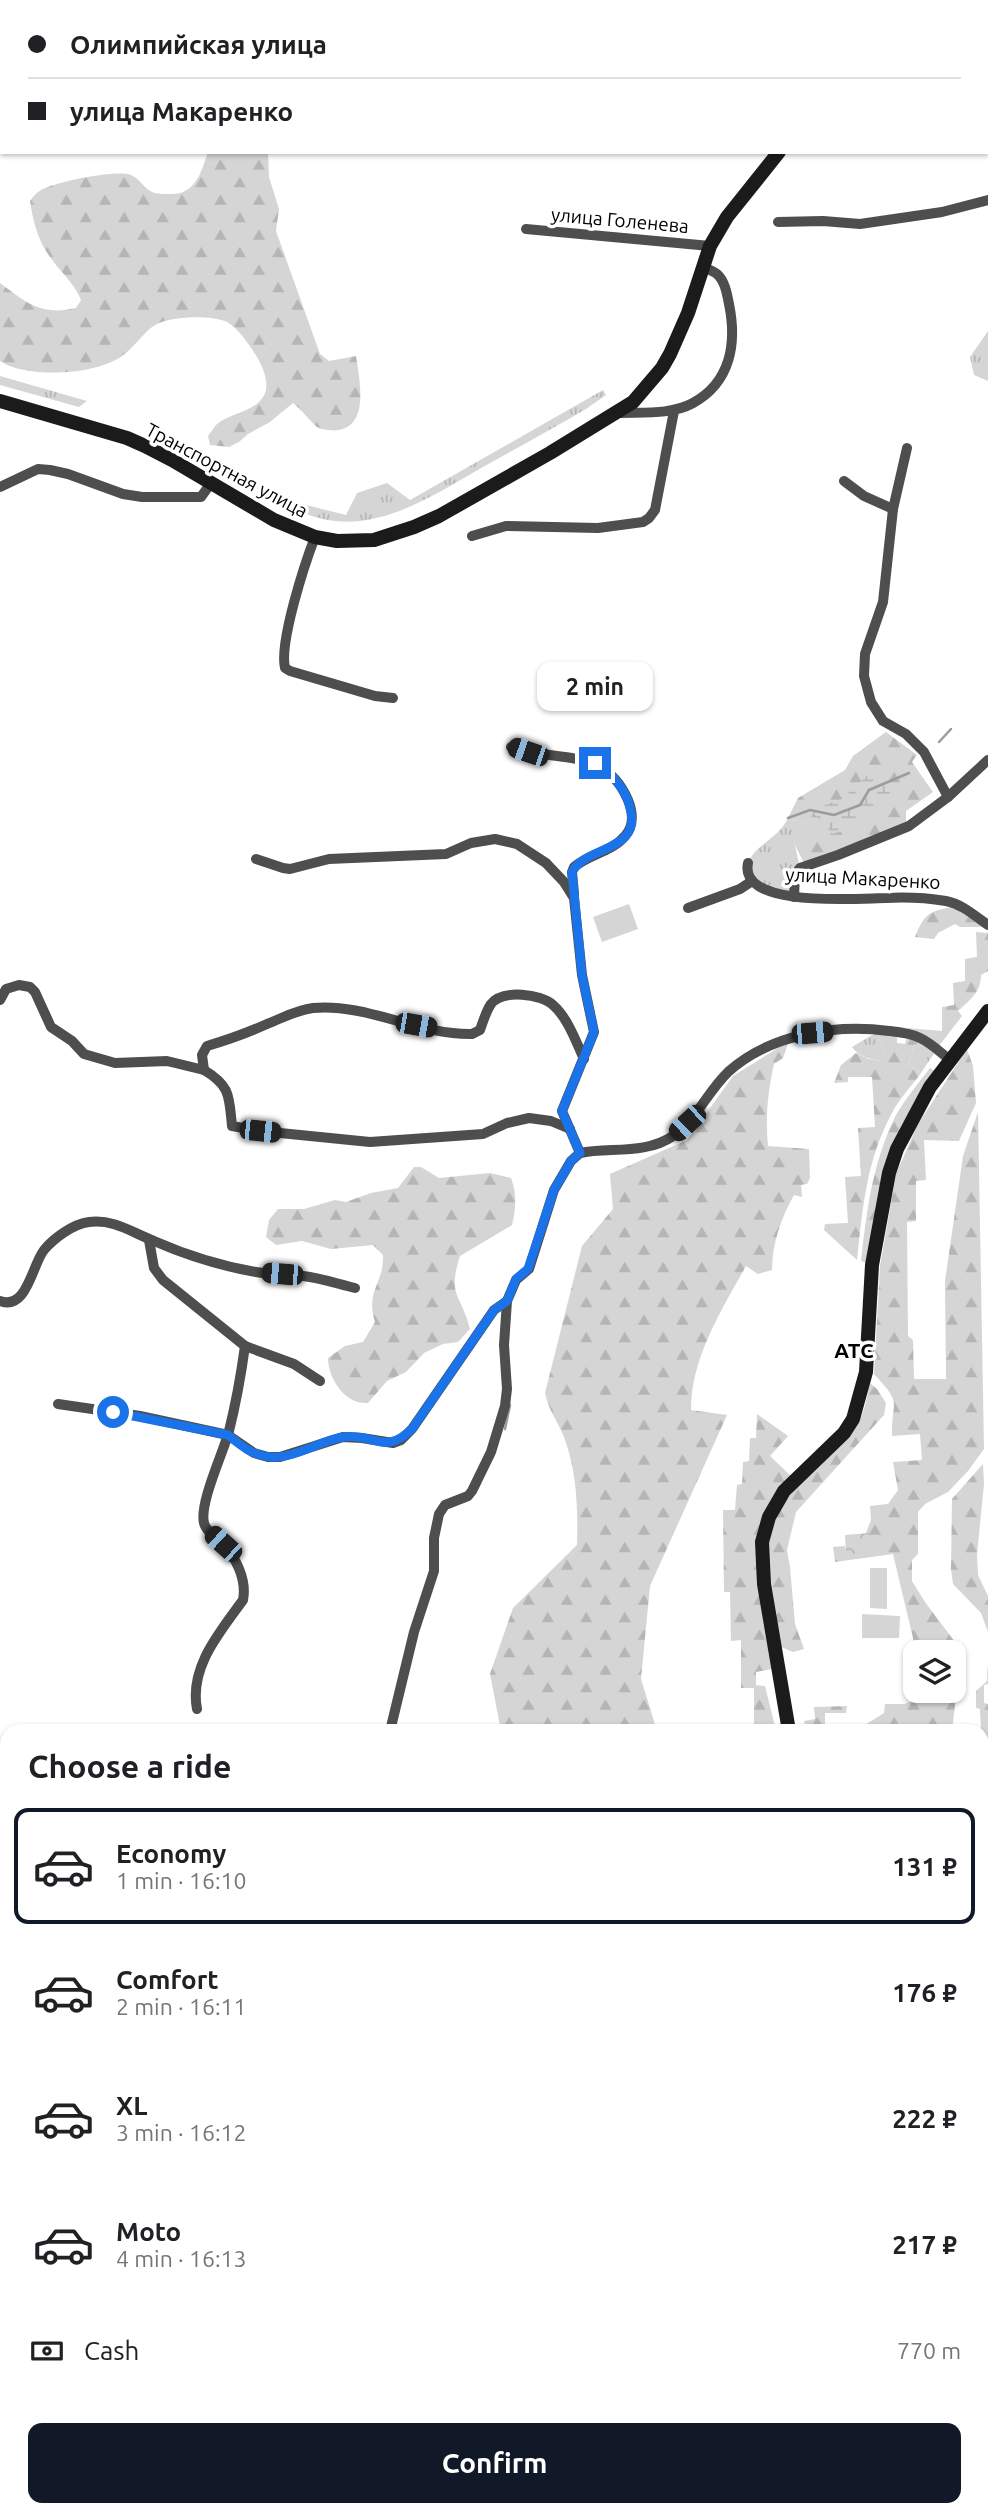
<!DOCTYPE html>
<html lang="en">
<head>
<meta charset="utf-8">
<style>
	:root { --surface:#fff; --page:#f2f2f2; --text:#202124; --muted:#757577; --line:#e0e0e0; --accent:#111827 }
	body { margin:0; font-family:Ubuntu,sans-serif; background:var(--page); color:var(--text); height:100vh; display:flex; flex-direction:column; font-size:26px; white-space:nowrap }
	* { box-sizing:border-box; margin:0 }
	p { font-size:23px; color:var(--muted) }
	.icon { flex:none; width:38px; height:38px; fill:none; stroke:currentColor; stroke-width:2; stroke-linecap:round; stroke-linejoin:round }
	.map { position:relative; flex:1; overflow:hidden }
	.panel { position:absolute; left:0px; top:1724px; width:989px; height:793px; display:flex; flex-direction:column; background:var(--surface); border-radius:21px 21px 0 0; box-shadow:0 2px 5px #0004 }
	.panel>* { flex:none }
	.hud { position:absolute; left:0px; top:0px; width:989px; height:154px; box-shadow:0 2px 5px #0004; display:grid; align-content:center; height:154px; padding:0 28px; background:var(--surface) }
	.fabs { position:absolute; left:903px; top:1640px; display:grid; gap:14px }
	.fabs a { display:grid; place-items:center; width:63px; height:63px; border-radius:14px; background:var(--surface); box-shadow:0 2px 5px #0004; font-size:35px }
	.end { position:absolute; width:32px; height:32px; margin:-16px; border:9px solid #1a73e8; background:#fff; box-shadow:0 0 0 4px #fff }
	.from { border-radius:50% }
	.bubble { position:absolute; height:49px; border-radius:14px; background:var(--surface); box-shadow:0 2px 5px #0004; font-size:23px; font-weight:700; line-height:49px; text-align:center }
	.car { position:absolute; width:21px; height:42px; margin:-21px -10px; border-radius:9px; box-shadow:0 0 5px 2px #0007; background:linear-gradient(#222 24%,#8ab4d8 0 40%,#222 0 76%,#8ab4d8 0 86%,#222 0) }
	.hud b { display:flex; align-items:center; gap:24px; height:66px; font-size:26px }
	.hud b+b { border-top:2px solid var(--line) }
	.hud i { width:18px; height:18px; background:var(--text) }
	ul { padding:0; list-style:none }
	li { display:flex; align-items:center; gap:21px; height:116px; margin:0 14px 10px; padding:0 14px; border:4px solid transparent; border-radius:14px }
	li div { flex:1 }
	li b { display:block; font-size:26px }
	li em { font-style:normal; font-weight:700 }
	li.current { border-color:var(--accent) }
	li>.icon { width:63px; height:63px; stroke-width:1.5 }
	h2 { padding:0 28px; font-size:32px; line-height:84px }
	.pay { display:flex; align-items:center; gap:18px; height:77px; padding:0 28px; font-size:26px }
	.pay p { margin-inline-start:auto }
	.action { display:flex; gap:14px; margin-top:auto; padding:14px 28px }
	.action a { flex:1; height:80px; border-radius:14px; background:var(--accent); color:#fff; font-size:28px; font-weight:700; line-height:80px; text-align:center }
	.map>svg:first-child { display:block }
	.grass { fill:url(#grass-tufts) }
	.forest { fill:url(#forest-firs); fill-rule:evenodd }
	.wetland { fill:url(#wetland-marsh) }
	.park { fill:url(#park-crowns) }
	.garden { fill:#d5d5d5 }
	.lines { fill:none; stroke-linecap:round; stroke-linejoin:round }
	.stream { stroke:#9c9c9c; stroke-width:2.5 }
	.street { stroke:#4e4e4e; stroke-width:10 }
	.secondary { stroke:#1b1b1b; stroke-width:14 }
	.route { stroke:#1a73e8; stroke-width:9 }
	.labels { text-anchor:middle; stroke-width:7; stroke-linejoin:round; paint-order:stroke }
	.street-label { font-size:19px; fill:#000; stroke:#fff }
	.neighbourhood-label { font-size:21px; font-weight:bold; fill:#000; stroke:#fff }
</style>
</head>
<body>
<div class="map">
<svg width="988" height="2516" viewBox="0 0 988 2516">
	<defs>
		<pattern id="grass-tufts" width="24" height="20" patternUnits="userSpaceOnUse" patternTransform="scale(1.75)"><rect width="24" height="20" fill="#d5d5d5"/><path d="M3 7l-1-3M5 7V3M7 7l1-3M15 17l-1-3M17 17v-4M19 17l1-3" fill="none" stroke="#b5b5b5"/></pattern>
		<pattern id="forest-firs" width="22" height="20" patternUnits="userSpaceOnUse" patternTransform="scale(1.75)"><rect width="22" height="20" fill="#d5d5d5"/><path d="M5 1l3.5 6h-7zM16 11l3.5 6h-7z" fill="#b5b5b5"/></pattern>
		<pattern id="wetland-marsh" width="20" height="14" patternUnits="userSpaceOnUse" patternTransform="scale(1.75)"><rect width="20" height="14" fill="#d5d5d5"/><path d="M1 5h8M5 5V1M11 12h8M15 12V8" fill="none" stroke="#b5b5b5"/></pattern>
		<pattern id="park-crowns" width="20" height="18" patternUnits="userSpaceOnUse" patternTransform="scale(1.75)"><rect width="20" height="18" fill="#d5d5d5"/><path d="M2 6a3 3 0 1 1 6 0M12 15a3 3 0 1 1 6 0" fill="none" stroke="#b5b5b5"/></pattern>
	</defs>
	<rect width="100%" height="100%" fill="#fff"/>
	<g class="grass">
		<polygon points="988,331 988,381 974,375 970,357"/>
		<polygon points="0,376 87,401 79,407 0,385"/>
		<path d="M603 390 606 395 586 409C552 429 517 448 483 467 435 494 381 532 323 519 296 513 273 498 250 484L252 480 298 503 346 515 357 493 387 483 410 500Z"/>
		<path d="M788 818 820 829 794 841 800 868 794 897 760 886 748 863C756 844 779 838 788 818Z"/>
		<path d="M877 1032 885 1056 881 1061C870 1059 859 1057 852 1047Z"/>
		<polygon points="916,1040 935,1052 921,1073 908,1065"/>
	</g>
	<g class="forest">
		<path d="M208 152H268L269 177 279 209 276 231 320 354 329 361 356 356C359 377 370 425 339 430 333 431 322 430 317 427 309 420 302 410 293 403L270 422 248 434 239 442 229 447 210 445 208 436C211 432 214 427 217 424 230 413 254 412 263 397 271 386 263 367 257 357 250 346 238 327 225 321 210 315 172 316 157 324 147 328 134 348 122 356 96 375 27 379 0 361V283C27 303 41 316 76 308L81 300C74 282 58 270 48 254 37 238 33 220 30 201 34 196 36 193 41 190 55 182 117 169 131 175 139 178 144 188 152 192 156 194 164 194 168 194 195 196 201 173 208 152Z"/>
		<polygon points="886,732 917,755 912,762 933,792 906,811 906,820 909,826 806,867 793,841 819,829 788,818 798,798 845,770 853,756"/>
		<path d="M959 905 988 927H960L955 924 938 933 934 939 915 937C926 909 932 912 959 905Z"/>
		<path d="M976 932 988 933V971L981 975C981 992 970 1000 958 1011L962 1016 939 1046 907 1030V1028L942 1031V1007L954 1005 953 983 965 981V959L977 957Z"/>
		<path d="M877 1032 897 1035V1043L905 1044 907 1037 916 1040 908 1065 921 1073C911 1087 899 1099 892 1113 866 1161 863 1207 857 1260L824 1230 825 1224 848 1223 845 1177 861 1176 858 1128 875 1127 872 1077H848V1082L834 1083 841 1065 856 1053 869 1059 881 1061 885 1056Z"/>
		<path d="M789 1041 783 1058 774 1064C768 1091 765 1118 768 1146L809 1149 810 1178 807 1184 801 1185 802 1197 794 1195C781 1218 772 1244 772 1270L758 1274 746 1266C721 1311 691 1358 691 1410L727 1415 650 1586 641 1679 657 1731H501L490 1674 513 1608 577 1545C578 1508 577 1472 564 1437 558 1422 548 1409 545 1393L582 1246 613 1209 610 1174 687 1140 733 1076Z"/>
		<path d="M967 1049 973 1066 976 1103 959 1141 924 1140 926 1180 916 1181V1221L907 1222 908 1336 913 1340 914 1379H946L945 1281 963 1156 978 1112 984 1449 968 1471 948 1492 925 1504 918 1512V1554L912 1560V1581L925 1602 955 1642 956 1697 952 1731H860V1728L884 1713 885 1704H904L915 1700 913 1638 893 1554 835 1562 833 1547 845 1546 846 1554 868 1533H866L871 1520 870 1506 888 1504 898 1490 893 1462 922 1460 920 1434 892 1436C891 1399 904 1406 874 1374L880 1266 896 1174 918 1124ZM915 1652H954V1690H915Z"/>
		<path d="M930 1068 937 1072 901 1126 884 1171 866 1263 861 1261C867 1209 872 1165 895 1117 904 1100 918 1084 930 1068Z"/>
		<path d="M414 1167H421L439 1178 490 1173 511 1178C517 1194 516 1208 512 1225L460 1256C447 1297 461 1293 470 1329L458 1342 443 1344 424 1353 406 1372 387 1381 368 1403C345 1405 328 1378 328 1358L345 1346 363 1342 375 1322C365 1291 384 1284 383 1255L373 1245 331 1249 302 1241 276 1245 266 1237 269 1220 278 1209H304L335 1200 346 1202 371 1193 398 1188Z"/>
		<path d="M870 1383 877 1389 886 1403 884 1415 796 1512 787 1550 790 1567 795 1624 804 1649 793 1652 779 1646C773 1612 765 1578 768 1544 773 1492 831 1464 857 1424 865 1413 867 1396 870 1383Z"/>
		<polygon points="757,1414 788,1436 770,1456 793,1478 763,1517 772,1669 756,1672 756,1685 765,1686 776,1731 754,1731 754,1688 741,1688 741,1640 731,1641 730,1592 724,1592 723,1510 735,1510 737,1485 742,1484 743,1462 749,1461 750,1438 756,1438"/>
		<polygon points="983,1464 984,1484 977,1555 978,1575 988,1596 988,1632 981,1613 953,1584 951,1569 952,1499"/>
		<polygon points="988,1664 988,1684 984,1685 984,1703 988,1704 988,1753 982,1753 980,1709 976,1708 976,1691 987,1681"/>
		<polygon points="847,1706 846,1713 825,1713 825,1731 806,1731 804,1721 815,1719 814,1707"/>
		<polygon points="982,2002 988,2014 988,2113 982,2121"/>
		<polygon points="988,2363 988,2516 543,2516 546,2510 982,2510 982,2365"/>
		<polygon points="0,2449 7,2459 7,2510 42,2510 46,2516 6,2516 0,2508"/>
		<polygon points="454,2510 521,2510 519,2516 460,2516"/>
	</g>
	<polygon class="wetland" points="875,768 892,790 865,823 833,834 810,810 842,799"/>
	<polygon class="park" points="869,1533 871,1551 846,1555 845,1535"/>
	<g class="garden">
		<polygon points="629,904 638,929 602,942 593,917"/>
		<polygon points="870,1568 887,1568 887,1609 870,1608"/>
		<polygon points="862,1614 900,1616 899,1638 862,1638"/>
	</g>
	<g class="lines">
		<g class="stream">
			<polyline points="939,742 951,729"/>
			<polyline points="788,818 810,810 834,815 860,805 869,790 909,773"/>
			<polyline points="505,1429 510,1405"/>
		</g>
		<g class="street">
			<polyline points="320,2 321,0"/>
			<polyline points="987,90 988,90"/>
			<polyline points="778,222 823,221 860,224 942,212 988,200"/>
			<polyline points="526,229 710,246"/>
			<path d="M618 413C643 412 671 415 693 403 731 382 737 343 729 304 727 294 725 281 717 274 713 271 707 269 703 267"/>
			<polyline points="907,448 893,509 883,602 865,654 864,676 871,702 883,721 906,734 924,752 948,797"/>
			<polyline points="844,481 864,496 893,509"/>
			<polyline points="0,487 38,469 50,470 68,474 123,494 142,497 201,497 211,483"/>
			<polyline points="472,536 506,526 598,528 643,522 649,518 655,510 674,411"/>
			<path d="M315 537C305 563 279 642 285 668L290 671 375 696 393 698"/>
			<path d="M511 747C557 763 605 746 628 800 633 812 634 826 625 836 612 852 589 854 574 867L572 872 574 894"/>
			<polyline points="256,859 283,868 290,869 329,859 446,854 471,843 495,839 517,844 546,863 564,882 574,898 582,975 594,1032 562,1111 580,1153 571,1161 554,1190 529,1269 516,1280 507,1301 504,1345 507,1389 505,1406 491,1452 472,1491 468,1496 445,1505 439,1514 434,1538 434,1571 414,1632 390,1731"/>
			<path d="M748 863C738 909 861 898 886 898 906 897 927 898 946 901 962 904 975 916 988 925"/>
			<polyline points="794,897 795,875 800,868 838,855 909,826 948,797 988,760"/>
			<polyline points="688,908 740,889 752,881"/>
			<polyline points="0,1000 6,989 19,985 30,987 35,992 51,1027 72,1041 84,1054 115,1063 167,1061 204,1070"/>
			<path d="M570 1129 551 1121 529 1118 507 1123 483 1134 370 1142 260 1131 232 1126C229 1097 231 1086 204 1070L202 1055 207 1046C227 1040 247 1033 267 1024 283 1018 296 1010 313 1008 367 1003 418 1035 472 1034L480 1030C483 1022 486 1011 491 1004 503 989 541 994 553 1005 568 1018 576 1042 584 1059"/>
			<path d="M580 1153C610 1147 645 1155 673 1136 696 1120 708 1091 728 1072 770 1034 835 1024 889 1031 899 1032 910 1033 920 1038 931 1043 940 1052 950 1060"/>
			<polyline points="149,1240 154,1268 163,1280 245,1346 294,1364 320,1381"/>
			<path d="M0 1301C27 1311 32 1265 44 1250 54 1238 73 1224 89 1222 114 1219 131 1232 154 1241 186 1255 221 1266 256 1272 271 1275 288 1274 303 1276 321 1278 338 1284 355 1288"/>
			<polyline points="58,1404 140,1416 228,1435 254,1453 268,1457 280,1457 343,1437 362,1438 393,1443 401,1440 412,1429 494,1310 507,1301"/>
			<path d="M197 1709C189 1667 220 1632 243 1600 247 1580 236 1557 222 1543 215 1537 206 1531 204 1523 199 1503 224 1451 229 1431 236 1403 241 1375 245 1346"/>
			<polyline points="0,2142 7,2144"/>
			<polyline points="0,2164 7,2161"/>
			<polyline points="982,2169 988,2166"/>
			<polyline points="0,2443 7,2453"/>
			<polyline points="47,2510 51,2516"/>
			<polyline points="138,2510 142,2516"/>
			<polyline points="253,2510 254,2516"/>
			<polyline points="265,2510 270,2516"/>
		</g>
		<g class="secondary">
			<polyline points="987,56 988,56"/>
			<polyline points="0,401 127,438 145,446 172,460 274,520 315,537 337,541 374,540 414,527 439,516 550,453 633,402 662,368 670,354 688,313 710,246 727,217 779,152"/>
			<polyline points="789,1731 764,1584 762,1542 769,1517 784,1491 844,1433 853,1419 866,1372 872,1265 889,1173 897,1149 930,1087 988,1011"/>
			<polyline points="982,1803 988,1796"/>
			<polyline points="0,2322 7,2320"/>
			<polyline points="982,2358 988,2357"/>
		</g>
	</g>
	<g class="lines">
		<path class="route" d="M113 1412 228 1435C240 1445 253 1456 270 1457 295 1459 318 1441 343 1437 375 1433 384 1456 412 1429L494 1310 507 1301 516 1279 528 1269 554 1190 571 1161 580 1153 562 1111 594 1032 582 975 572 872C587 844 645 853 629 804 623 785 611 773 595 763"/>
	</g>
	<g class="labels">
		<g class="street-label">
			<text transform="translate(620 220) rotate(5)" y="7">улица Голенева</text>
			<text transform="translate(227 470) rotate(28)" y="7">Транспортная улица</text>
			<text transform="translate(863 878) rotate(3)" y="7">улица Макаренко</text>
		</g>
		<g class="neighbourhood-label">
			<text x="854" y="1358">АТС</text>
		</g>
	</g>
</svg>
<div class="fabs">
<a><svg class="icon" aria-label="layers" viewBox="0 0 24 24"><path d="M12 4l9 5-9 5-9-5zM3 14l9 5 9-5"/></svg></a>
</div>
<i class="end from" style="left:113px;top:1412px"></i>
<i class="end" style="left:595px;top:763px"></i>
<div class="bubble" style="left:537px;top:662px;width:116px">2 min</div>
<i class="car" style="left:528px;top:752px;rotate:289deg"></i>
<i class="car" style="left:416px;top:1025px;rotate:100deg"></i>
<i class="car" style="left:812px;top:1033px;rotate:85deg"></i>
<i class="car" style="left:687px;top:1123px;rotate:227deg"></i>
<i class="car" style="left:260px;top:1131px;rotate:96deg"></i>
<i class="car" style="left:282px;top:1274px;rotate:275deg"></i>
<i class="car" style="left:223px;top:1544px;rotate:312deg"></i>
<div class="hud">
<b><i class="from"></i>Олимпийская улица</b>
<b><i></i>улица Макаренко</b>
</div>
<section class="panel">
<h2>Choose a ride</h2>
<ul>
<li class="current"><svg class="icon" aria-label="car" viewBox="0 0 24 24"><path d="M5 17H2v-5l4-1 3-4h7l3 4 3 1v5h-3M9 17h6M6 11h13"/><circle cx="7" cy="17" r="2"/><circle cx="17" cy="17" r="2"/></svg><div><b>Economy</b><p>1 min · 16:10</p></div><em>131 ₽</em></li>
<li><svg class="icon" aria-label="car" viewBox="0 0 24 24"><path d="M5 17H2v-5l4-1 3-4h7l3 4 3 1v5h-3M9 17h6M6 11h13"/><circle cx="7" cy="17" r="2"/><circle cx="17" cy="17" r="2"/></svg><div><b>Comfort</b><p>2 min · 16:11</p></div><em>176 ₽</em></li>
<li><svg class="icon" aria-label="car" viewBox="0 0 24 24"><path d="M5 17H2v-5l4-1 3-4h7l3 4 3 1v5h-3M9 17h6M6 11h13"/><circle cx="7" cy="17" r="2"/><circle cx="17" cy="17" r="2"/></svg><div><b>XL</b><p>3 min · 16:12</p></div><em>222 ₽</em></li>
<li><svg class="icon" aria-label="car" viewBox="0 0 24 24"><path d="M5 17H2v-5l4-1 3-4h7l3 4 3 1v5h-3M9 17h6M6 11h13"/><circle cx="7" cy="17" r="2"/><circle cx="17" cy="17" r="2"/></svg><div><b>Moto</b><p>4 min · 16:13</p></div><em>217 ₽</em></li>
</ul>
<div class="pay"><svg class="icon" aria-label="cash" viewBox="0 0 24 24"><path d="M3 7h18v10H3z"/><circle cx="12" cy="12" r="2"/></svg>Cash<p>770 m</p></div>
<div class="action"><a>Confirm</a></div>
</section>
</div>
</body>
</html>
